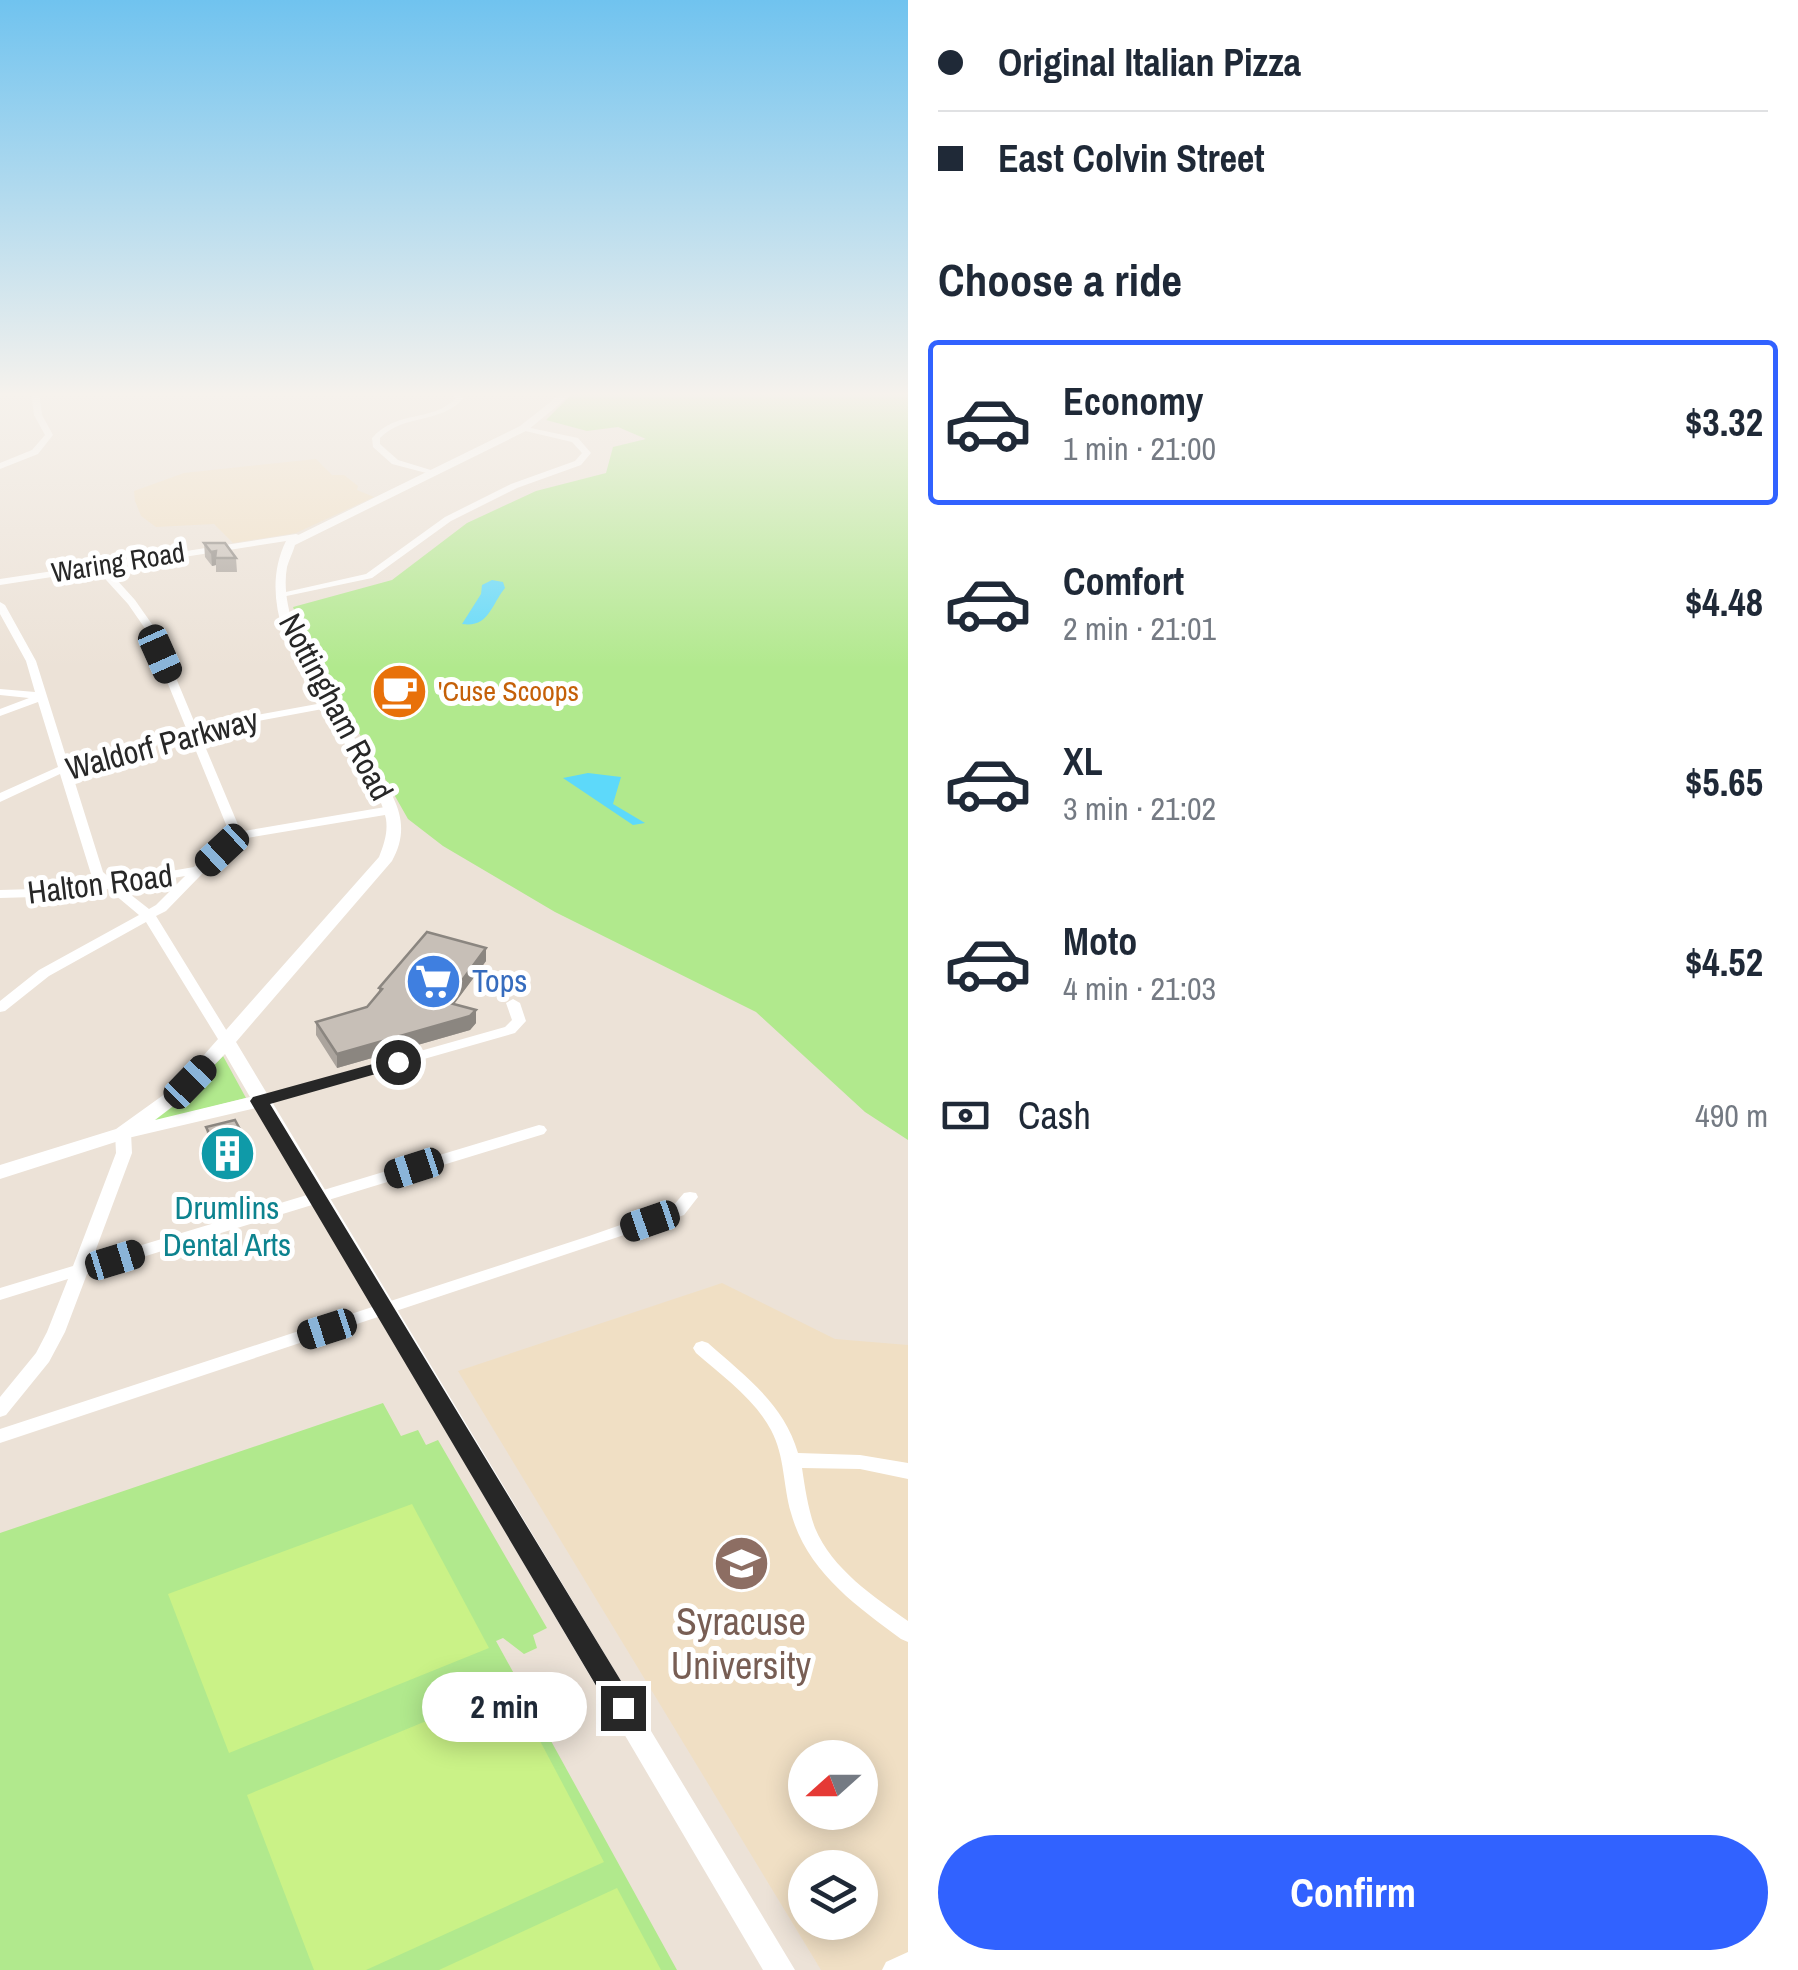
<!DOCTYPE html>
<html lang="en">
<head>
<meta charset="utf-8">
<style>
	:root { --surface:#fff; --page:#f2f2f3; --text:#1f2937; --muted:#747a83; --line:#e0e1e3; --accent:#3162ff }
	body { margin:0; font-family:"Archivo Narrow",sans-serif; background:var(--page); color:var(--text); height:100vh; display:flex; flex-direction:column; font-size:38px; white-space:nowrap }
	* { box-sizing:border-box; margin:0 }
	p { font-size:32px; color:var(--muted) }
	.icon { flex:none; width:55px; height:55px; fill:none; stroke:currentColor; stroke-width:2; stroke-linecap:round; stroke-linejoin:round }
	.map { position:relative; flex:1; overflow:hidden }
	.sheet { display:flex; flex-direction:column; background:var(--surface); width:890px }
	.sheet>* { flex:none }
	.hud { display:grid; align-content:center; height:220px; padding:0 30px; background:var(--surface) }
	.needle { width:65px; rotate:249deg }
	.tools { position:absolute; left:788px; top:1740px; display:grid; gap:20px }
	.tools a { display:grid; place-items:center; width:90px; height:90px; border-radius:50%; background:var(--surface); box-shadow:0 5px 25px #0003; font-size:50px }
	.end { position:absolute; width:45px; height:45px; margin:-22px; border:12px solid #272727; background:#fff; box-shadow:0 0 0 5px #fff }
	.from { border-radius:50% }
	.bubble { position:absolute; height:70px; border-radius:35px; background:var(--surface); box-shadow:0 5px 25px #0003; font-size:32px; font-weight:700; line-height:70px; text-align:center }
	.car { position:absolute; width:30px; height:60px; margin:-30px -15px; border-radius:12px; box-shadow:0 0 8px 2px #0007; background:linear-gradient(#222 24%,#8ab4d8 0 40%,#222 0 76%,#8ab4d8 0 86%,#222 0) }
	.hud b { display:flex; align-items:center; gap:35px; height:95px; font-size:38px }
	.hud b+b { border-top:2px solid var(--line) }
	.hud i { width:25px; height:25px; background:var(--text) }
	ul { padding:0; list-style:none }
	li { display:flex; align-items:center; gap:30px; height:165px; margin:0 20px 15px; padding:0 10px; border:5px solid transparent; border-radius:10px }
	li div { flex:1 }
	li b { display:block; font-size:38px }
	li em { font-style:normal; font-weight:700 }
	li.active { border-color:var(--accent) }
	li>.icon { width:90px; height:90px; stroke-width:1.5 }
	h2 { padding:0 30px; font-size:45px; line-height:120px }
	.pay { display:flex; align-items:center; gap:25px; height:110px; padding:0 30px; font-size:38px }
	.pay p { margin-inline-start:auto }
	.action { display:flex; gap:20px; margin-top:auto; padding:20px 30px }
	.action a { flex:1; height:115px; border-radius:60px; background:var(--accent); color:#fff; font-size:40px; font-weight:700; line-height:115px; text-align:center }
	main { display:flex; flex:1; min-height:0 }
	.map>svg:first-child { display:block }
	.education { fill:#f0dfc4; fill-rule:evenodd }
	.green { fill:#b1e98d }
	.pitch { fill:#caf287 }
	.water { fill:#5dd9fa }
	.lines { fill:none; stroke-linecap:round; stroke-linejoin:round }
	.minor { fill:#fff; fill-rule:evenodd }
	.tertiary { fill:#fff; fill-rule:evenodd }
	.wall { fill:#aba49d }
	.shaded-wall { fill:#8b8680 }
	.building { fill:#c7bfb7; stroke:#8b8680; stroke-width:2.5 }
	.route { fill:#272727 }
	.labels { text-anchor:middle; stroke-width:10; stroke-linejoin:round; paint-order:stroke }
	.far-street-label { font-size:28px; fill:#272727; stroke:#fff }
	.far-food-label { font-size:28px; fill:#c56008; stroke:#fff; text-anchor:start }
	.street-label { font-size:32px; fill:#272727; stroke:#fff }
	.shop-label { font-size:32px; fill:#366cbe; stroke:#fff; text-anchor:start }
	.culture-label { font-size:32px; fill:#0d838f; stroke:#fff }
	.near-education-label { font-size:38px; fill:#785e54; stroke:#fff }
</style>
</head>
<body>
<main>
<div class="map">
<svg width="908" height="1970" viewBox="0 0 908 1970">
	<rect width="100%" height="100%" fill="#ece2d7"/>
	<g class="education">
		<polygon points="316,459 332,475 344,475 358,486 357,490 374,497 296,533 233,543 214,524 156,527 141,516 135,501 134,491 184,473"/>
		<path d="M722 1283 835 1339 908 1345V1970H821L458 1371ZM805 1758H860V1812H805ZM805 1868H860V1922H805Z"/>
	</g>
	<g class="green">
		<polygon points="574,392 908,392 908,1140 865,1112 756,1012 555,912 443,846 408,819 305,638 293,607 392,580 467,523 536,491 606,473 613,447 646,439 618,427 587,431 546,420"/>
		<polygon points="223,1056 246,1098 147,1123 181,1099"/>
		<polygon points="383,1403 401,1436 418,1430 426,1445 438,1440 547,1628 533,1635 537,1648 524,1654 503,1638 496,1641 677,1970 0,1970 0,1533"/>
	</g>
	<g class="pitch">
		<polygon points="412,1504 489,1648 229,1753 168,1594"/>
		<polygon points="511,1686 604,1862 366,1970 314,1970 247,1795"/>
		<polygon points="617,1888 661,1970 439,1970"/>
	</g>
	<g class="water">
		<path d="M492 580 503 582 505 588C491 605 489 628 462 624L481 594 482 585Z"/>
		<polygon points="588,773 621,777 613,804 645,823 633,825 563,778"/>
	</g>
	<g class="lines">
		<g class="minor">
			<polygon points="31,392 39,392 42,415 53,435 38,454 0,469 0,463 32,450 45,435 34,415"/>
			<polygon points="337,392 352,392 340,396 336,394"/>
			<path d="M450 392H458L463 399C440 424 403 414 380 438V444L398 460 434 471V475L392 464 373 447 372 438C398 409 430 423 455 399Z"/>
			<polygon points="521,426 578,438 591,453 581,465 517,488 451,521 372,578 277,598 277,594 366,574 445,517 511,484 575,461 582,453 572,442 521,430"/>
			<path d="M296 534 299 535V539L107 569 135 600 156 630 196 726 328 702 333 705 328 708 199 732 239 827 238 832 391 806 397 810 391 814 235 840 166 911 156 916 233 1041 231 1044H221L146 922 49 976 5 1011 0 1012V1001L39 970 139 915 108 889 69 896 0 898V890L69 888 100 883 91 874 60 774 0 802V793L58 767 38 702 0 716V709L29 698 0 695V689L35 692 26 661 0 614V602L5 605 36 661 68 763 114 747 186 728 146 630 128 604 97 570 0 585V579L93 565 98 562 102 564ZM189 734 227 827 225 836 194 867 113 881 103 872 71 770 122 752ZM185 876 156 905 149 909 121 887Z"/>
			<polygon points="513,999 520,1003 526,1021 515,1033 259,1106 252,1101 254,1098 505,1027 512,1020 506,1003"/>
			<polygon points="539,1125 544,1126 547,1130 544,1134 87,1274 65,1332 49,1362 6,1415 0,1417 0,1397 36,1353 47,1332 68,1279 0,1300 0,1288 73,1266 116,1153 115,1133 118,1129 128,1129 131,1133 132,1153 92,1260"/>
			<polygon points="690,1192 696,1193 698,1197 684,1215 0,1443 0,1429 589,1236 672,1207 684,1193"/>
			<path d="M702 1341 708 1343C745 1376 784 1404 798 1453L860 1455 908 1463V1479L860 1469 802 1468C805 1488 808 1509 815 1528 832 1569 874 1597 908 1621V1642L901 1639C855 1605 807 1571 791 1513 783 1486 785 1456 771 1430 754 1398 722 1376 696 1353L693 1348 696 1343Z"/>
			<polygon points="908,1952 908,1970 882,1970 886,1962"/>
		</g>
		<path class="tertiary" d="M563 392H574L528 430 295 545C293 552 289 560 287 567 274 639 359 738 393 797 404 820 404 839 392 861L236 1042 795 1970H763L256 1108 128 1138 0 1179V1165L116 1129 162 1096 203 1056 379 857C384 844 388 833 386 819 382 797 366 777 354 758 315 698 250 614 286 541L520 426ZM225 1054 250 1097 155 1120 176 1104Z"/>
	</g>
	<g class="wall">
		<polygon points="204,543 236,558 237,572 216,572 216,565 212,566 205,557"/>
		<polygon points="486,948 486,961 454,1004 476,1023 470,1030 337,1068 316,1035 316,1022 367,1007 379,992 379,988"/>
		<polygon points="206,1127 242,1133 244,1158 219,1165 208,1141"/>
	</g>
	<g class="shaded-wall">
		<polygon points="216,551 216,565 212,566 211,552"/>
		<polygon points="486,948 486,961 446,1015 446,1002"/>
		<polygon points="476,1010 476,1023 470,1030 337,1068 337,1054"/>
		<polygon points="242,1133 244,1158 219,1165 218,1151 237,1135"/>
	</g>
	<g class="building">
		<polygon points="204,543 225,543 236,558 215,558 216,551 211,552"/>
		<polygon points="427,932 486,948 446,1002 476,1010 470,1016 337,1054 316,1022 367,1007 382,989 379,988"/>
		<polygon points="235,1120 242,1133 237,1135 242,1144 218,1151 206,1127"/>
	</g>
	<linearGradient id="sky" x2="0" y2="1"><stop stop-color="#70c3ef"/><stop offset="0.59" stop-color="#f6f2ed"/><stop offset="1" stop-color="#f6f2ed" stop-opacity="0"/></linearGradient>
	<rect width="908" height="668" fill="url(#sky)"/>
	<polygon class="route" points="398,1057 407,1062 404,1066 270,1104 632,1699 635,1708 632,1716 623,1719 614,1716 250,1101 253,1097"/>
	<defs>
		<symbol id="cafe-disc" viewBox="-11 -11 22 22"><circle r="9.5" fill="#e8710a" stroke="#fff"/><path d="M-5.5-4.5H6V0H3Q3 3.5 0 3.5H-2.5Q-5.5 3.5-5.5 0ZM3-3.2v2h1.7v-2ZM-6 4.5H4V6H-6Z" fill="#fff"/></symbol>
		<symbol id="supermarket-disc" viewBox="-11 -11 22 22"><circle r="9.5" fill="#3f7fe0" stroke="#fff"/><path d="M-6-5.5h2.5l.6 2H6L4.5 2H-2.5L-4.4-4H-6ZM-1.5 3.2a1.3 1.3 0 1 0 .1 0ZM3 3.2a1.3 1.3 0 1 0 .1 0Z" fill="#fff"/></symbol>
		<symbol id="building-disc" viewBox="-11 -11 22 22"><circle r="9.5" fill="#0f9aa8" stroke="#fff"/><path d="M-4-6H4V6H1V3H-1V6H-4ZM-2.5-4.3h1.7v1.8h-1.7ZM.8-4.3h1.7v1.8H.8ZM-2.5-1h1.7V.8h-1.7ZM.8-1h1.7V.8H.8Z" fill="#fff"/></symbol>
		<symbol id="university-disc" viewBox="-11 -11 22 22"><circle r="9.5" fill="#8d6e63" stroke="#fff"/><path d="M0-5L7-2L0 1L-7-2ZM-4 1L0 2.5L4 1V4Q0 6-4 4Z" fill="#fff"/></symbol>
	</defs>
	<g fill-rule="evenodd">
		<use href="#cafe-disc" x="368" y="660" width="63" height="63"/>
		<use href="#supermarket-disc" x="402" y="950" width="63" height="63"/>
		<use href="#building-disc" x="196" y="1122" width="63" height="63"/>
		<use href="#university-disc" x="710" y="1532" width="63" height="63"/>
	</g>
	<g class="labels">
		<g class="far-street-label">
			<text transform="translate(118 562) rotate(-9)" y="10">Waring Road</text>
		</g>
		<g class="far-food-label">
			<text x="438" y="701">'Cuse Scoops</text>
		</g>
		<g class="street-label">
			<text transform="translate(336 707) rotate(62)" y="11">Nottingham Road</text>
			<text transform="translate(162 744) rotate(-15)" y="11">Waldorf Parkway</text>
			<text transform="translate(100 884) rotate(-7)" y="11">Halton Road</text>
		</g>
		<g class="shop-label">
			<text x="472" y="992">Tops</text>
		</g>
		<g class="culture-label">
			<text x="227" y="1219">Drumlins<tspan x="227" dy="37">Dental Arts</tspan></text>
		</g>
		<g class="near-education-label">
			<text x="741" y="1635">Syracuse<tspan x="741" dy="44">University</tspan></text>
		</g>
	</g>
</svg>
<div class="tools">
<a><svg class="needle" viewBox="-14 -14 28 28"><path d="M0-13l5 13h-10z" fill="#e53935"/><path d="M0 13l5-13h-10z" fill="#747a83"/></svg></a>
<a><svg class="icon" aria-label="layers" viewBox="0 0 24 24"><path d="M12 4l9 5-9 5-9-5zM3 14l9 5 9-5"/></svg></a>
</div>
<i class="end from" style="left:398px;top:1062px"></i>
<i class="end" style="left:623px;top:1708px"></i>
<div class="bubble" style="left:422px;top:1672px;width:165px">2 min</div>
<i class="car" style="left:160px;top:654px;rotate:156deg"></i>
<i class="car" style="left:222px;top:850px;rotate:227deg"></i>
<i class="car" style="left:190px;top:1082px;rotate:44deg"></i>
<i class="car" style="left:414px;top:1168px;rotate:252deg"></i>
<i class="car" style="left:650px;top:1221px;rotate:251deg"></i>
<i class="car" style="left:115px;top:1260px;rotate:73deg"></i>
<i class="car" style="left:327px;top:1329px;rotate:252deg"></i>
</div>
<section class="sheet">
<div class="hud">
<b><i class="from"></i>Original Italian Pizza</b>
<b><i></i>East Colvin Street</b>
</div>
<h2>Choose a ride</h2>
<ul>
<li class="active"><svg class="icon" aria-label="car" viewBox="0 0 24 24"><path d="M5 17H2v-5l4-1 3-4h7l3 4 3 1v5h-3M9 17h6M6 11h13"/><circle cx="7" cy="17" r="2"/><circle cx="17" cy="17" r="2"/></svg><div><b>Economy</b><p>1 min · 21:00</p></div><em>$3.32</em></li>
<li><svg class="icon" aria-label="car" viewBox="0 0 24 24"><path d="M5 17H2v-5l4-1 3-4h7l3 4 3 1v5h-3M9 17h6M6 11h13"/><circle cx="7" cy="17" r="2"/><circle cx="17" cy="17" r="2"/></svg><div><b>Comfort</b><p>2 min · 21:01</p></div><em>$4.48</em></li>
<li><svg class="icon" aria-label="car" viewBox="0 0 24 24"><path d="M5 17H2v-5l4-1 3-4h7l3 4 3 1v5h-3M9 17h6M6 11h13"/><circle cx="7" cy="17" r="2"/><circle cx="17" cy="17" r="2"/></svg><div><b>XL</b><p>3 min · 21:02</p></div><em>$5.65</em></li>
<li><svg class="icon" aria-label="car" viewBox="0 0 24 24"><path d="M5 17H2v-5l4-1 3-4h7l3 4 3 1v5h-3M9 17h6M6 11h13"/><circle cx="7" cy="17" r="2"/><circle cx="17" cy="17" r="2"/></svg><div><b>Moto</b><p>4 min · 21:03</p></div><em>$4.52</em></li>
</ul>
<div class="pay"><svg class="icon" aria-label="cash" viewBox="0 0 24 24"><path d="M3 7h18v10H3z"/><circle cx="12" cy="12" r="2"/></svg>Cash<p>490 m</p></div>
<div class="action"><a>Confirm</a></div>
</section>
</main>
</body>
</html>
